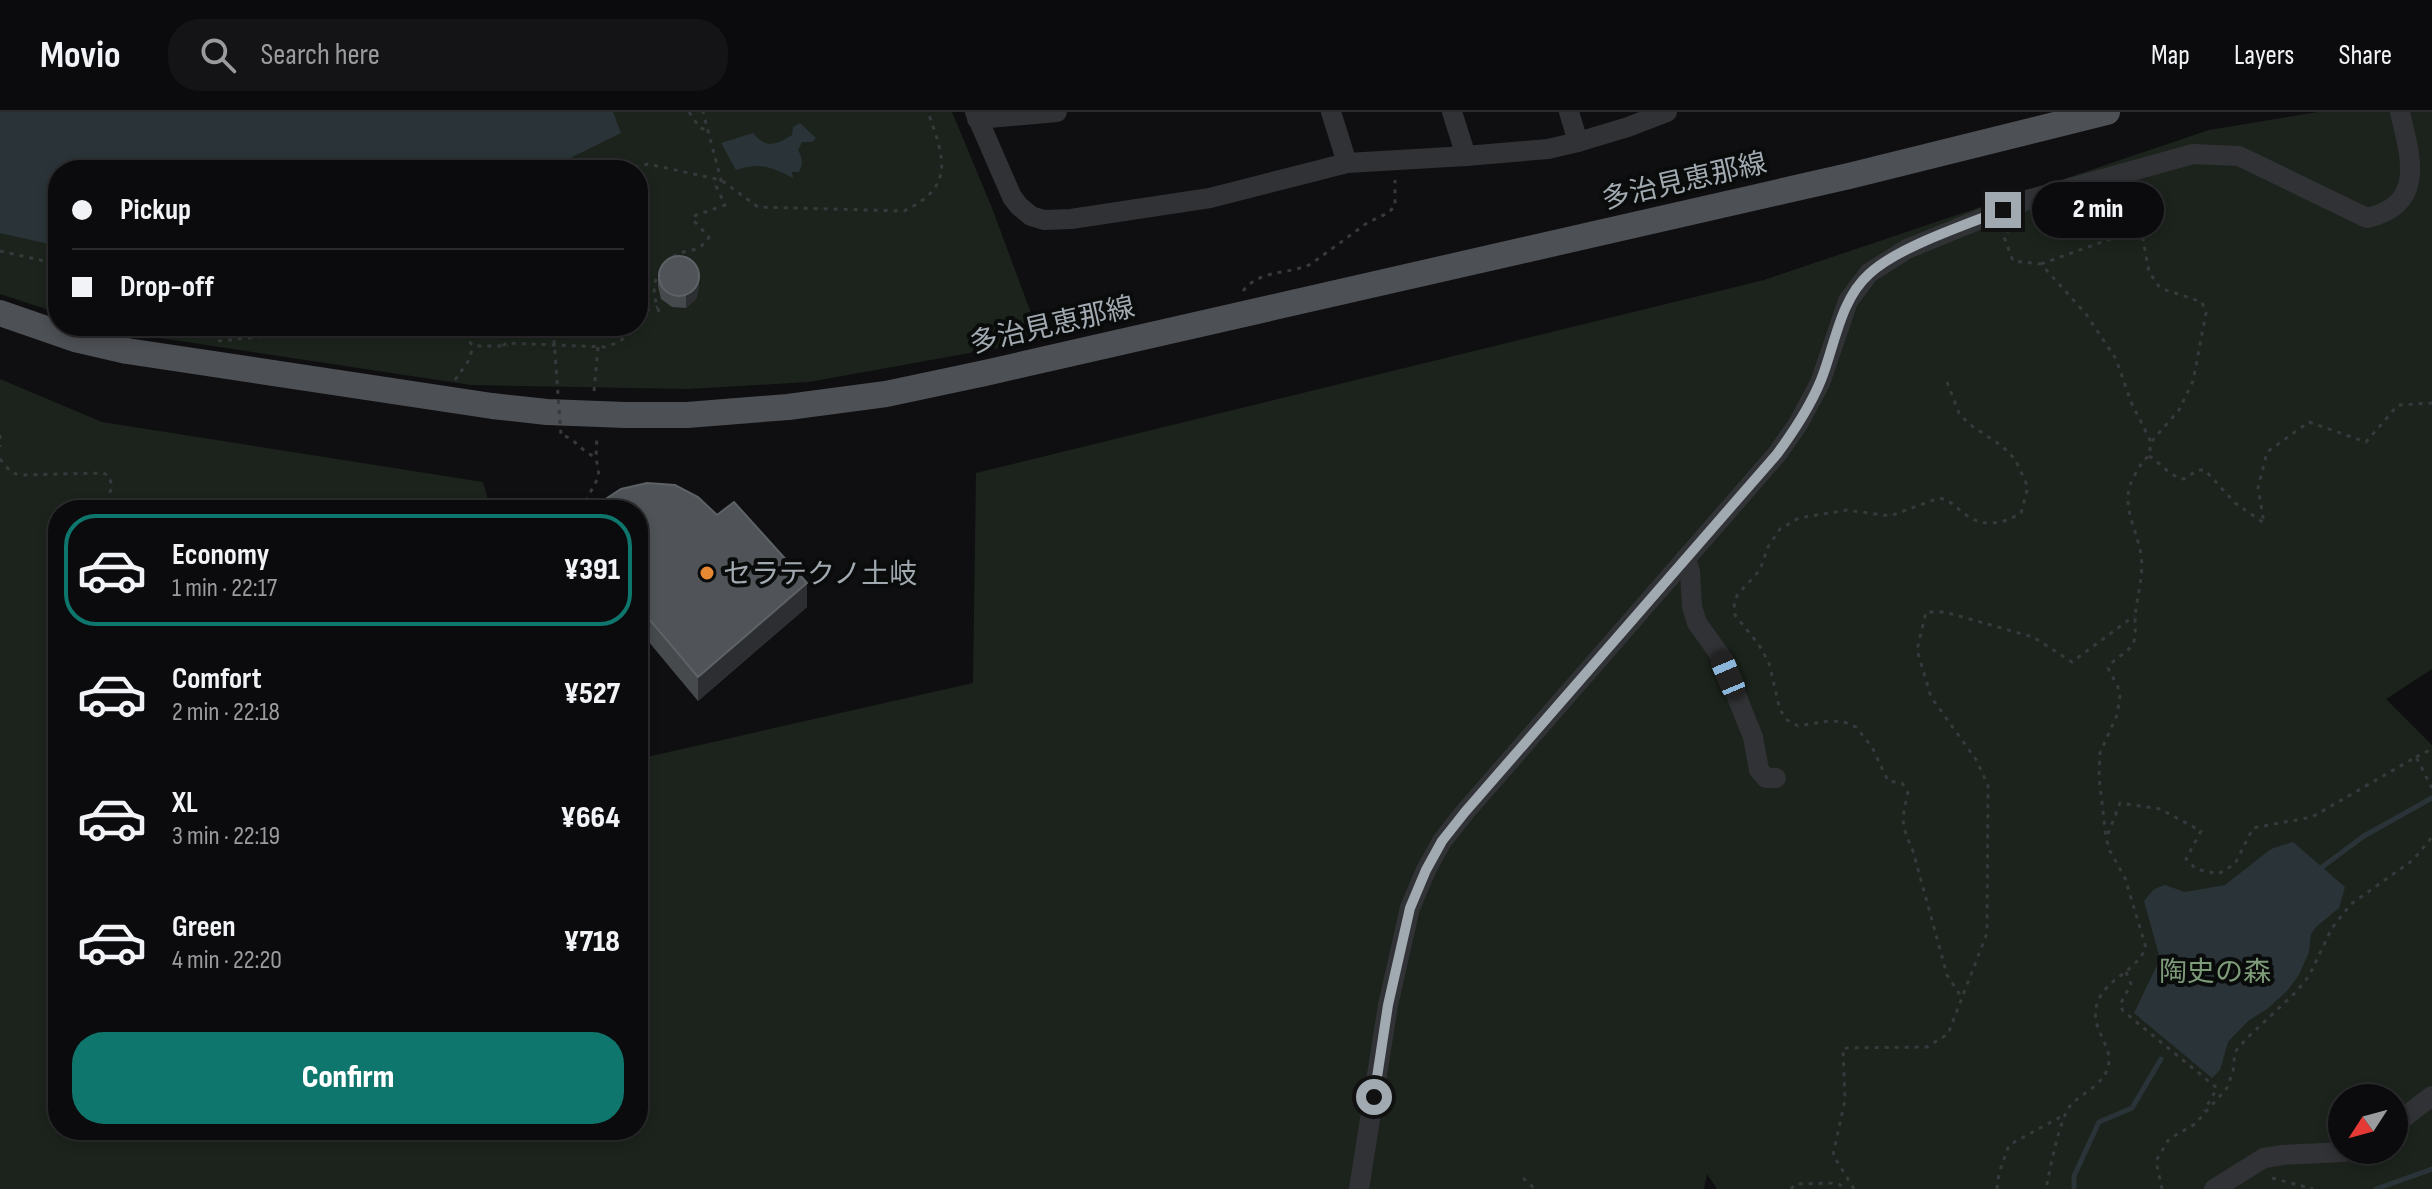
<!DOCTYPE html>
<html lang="en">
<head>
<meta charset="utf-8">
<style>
	:root { --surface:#0b0b0d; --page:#141416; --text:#f1f3f6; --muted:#9a9b9d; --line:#2b2b2e; --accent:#0f766e }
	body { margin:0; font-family:"Sofia Sans Condensed","Noto Sans JP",sans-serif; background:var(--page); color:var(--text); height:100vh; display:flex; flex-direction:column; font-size:30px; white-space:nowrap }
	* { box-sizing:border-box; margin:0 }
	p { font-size:26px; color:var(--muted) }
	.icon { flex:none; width:44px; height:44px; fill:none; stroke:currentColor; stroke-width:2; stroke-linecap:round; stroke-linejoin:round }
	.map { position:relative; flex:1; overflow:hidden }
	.details { position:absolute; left:48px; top:388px; width:600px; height:640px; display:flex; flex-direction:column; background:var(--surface); border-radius:32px; box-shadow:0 4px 12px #0003,0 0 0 2px var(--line) }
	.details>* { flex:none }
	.guide { position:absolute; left:48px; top:48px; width:600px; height:176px; border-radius:32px; box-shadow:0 4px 12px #0003,0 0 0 2px var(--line); display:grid; align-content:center; height:176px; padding:0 24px; background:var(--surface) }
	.needle { width:52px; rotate:234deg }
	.tools { position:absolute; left:2328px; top:972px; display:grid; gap:16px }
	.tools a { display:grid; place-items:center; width:80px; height:80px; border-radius:50%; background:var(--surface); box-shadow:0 4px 12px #0003,0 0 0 2px var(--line); font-size:40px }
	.end { position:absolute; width:36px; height:36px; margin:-18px; border:10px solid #a1a9b1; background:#111; box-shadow:0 0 0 4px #111 }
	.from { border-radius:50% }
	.bubble { position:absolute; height:56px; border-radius:28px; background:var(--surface); box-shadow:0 4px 12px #0003,0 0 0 2px var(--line); font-size:26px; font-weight:800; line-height:56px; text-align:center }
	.car { position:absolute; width:24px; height:48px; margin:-24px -12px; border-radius:10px; box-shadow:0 0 6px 2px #0007; background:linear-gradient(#222 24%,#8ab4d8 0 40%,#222 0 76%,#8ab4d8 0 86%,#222 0) }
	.guide b { display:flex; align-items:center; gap:28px; height:76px; font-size:30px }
	.guide b+b { border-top:2px solid var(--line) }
	.guide i { width:20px; height:20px; background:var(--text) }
	ul { padding:14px 0 0; list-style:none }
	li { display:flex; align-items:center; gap:24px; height:112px; margin:0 16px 12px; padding:0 8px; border:4px solid transparent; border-radius:32px }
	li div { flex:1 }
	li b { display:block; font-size:30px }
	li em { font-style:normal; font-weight:800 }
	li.active { border-color:var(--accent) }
	li>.icon { width:72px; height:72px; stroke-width:1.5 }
	.primary-button { display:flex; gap:16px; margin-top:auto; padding:16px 24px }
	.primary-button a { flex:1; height:92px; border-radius:32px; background:var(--accent); color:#fff; font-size:32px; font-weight:800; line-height:92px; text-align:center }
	header { display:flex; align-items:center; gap:48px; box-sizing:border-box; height:112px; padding:0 40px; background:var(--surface); border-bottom:2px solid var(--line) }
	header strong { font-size:38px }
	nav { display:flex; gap:44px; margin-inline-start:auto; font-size:28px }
	.search { width:560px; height:72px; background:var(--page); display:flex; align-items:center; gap:20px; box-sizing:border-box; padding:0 28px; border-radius:32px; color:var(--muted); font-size:30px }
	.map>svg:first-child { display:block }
	.green { fill:#1c231c; fill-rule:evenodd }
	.water { fill:#2a3438 }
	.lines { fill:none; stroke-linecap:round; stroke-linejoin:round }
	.stream { stroke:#2a3438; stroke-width:5 }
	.path { stroke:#37393c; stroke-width:3; stroke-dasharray:4 6; stroke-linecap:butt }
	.minor { stroke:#313235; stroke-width:20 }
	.major { stroke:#4d5054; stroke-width:26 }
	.path-bridge { stroke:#37393c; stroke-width:3; stroke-dasharray:4 6; stroke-linecap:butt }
	.wall { fill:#474a4d }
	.shaded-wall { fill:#2c2e31 }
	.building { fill:#505458; stroke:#5d6266; stroke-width:2 }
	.route { stroke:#a1a9b1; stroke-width:10 }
	.poi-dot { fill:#e68932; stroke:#0a0b0b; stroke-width:3 }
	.labels { text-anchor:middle; stroke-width:8; stroke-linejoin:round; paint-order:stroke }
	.street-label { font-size:28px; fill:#a1a9b1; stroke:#0a0b0b }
	.poi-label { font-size:28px; fill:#a1a9b1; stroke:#0a0b0b; text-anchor:start }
	.park-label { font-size:28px; fill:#7d9b79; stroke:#0a0b0b }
</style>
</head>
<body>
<header>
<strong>Movio</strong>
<div class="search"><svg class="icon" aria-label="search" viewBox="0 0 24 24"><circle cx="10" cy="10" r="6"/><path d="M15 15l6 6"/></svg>Search here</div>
<nav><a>Map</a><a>Layers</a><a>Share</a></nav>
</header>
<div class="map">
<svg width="2432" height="1077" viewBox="0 0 2432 1077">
	<rect width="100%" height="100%" fill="#0f0f11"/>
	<g class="green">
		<polygon points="0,0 952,0 992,96 1041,228 809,270 688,277 471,273 127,221 103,214 638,214 638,58 58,58 58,201 0,182"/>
		<path d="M2318 0H2432V557L2386 587 2432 633V1077H1717L1707 1062 1704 1077H0V267L102 310 483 370 491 398H58V1018H638V647L973 571 976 361 1764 168 2209 18ZM2342 986H2394V1038H2342Z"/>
	</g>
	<g class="water">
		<polygon points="0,0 613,0 621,21 546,58 58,58 58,134 0,121"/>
		<path d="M800 11 816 26 812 30H802L798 38C803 47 803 52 799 60H792L793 66C771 55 760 50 736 58L721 31 753 21C766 37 777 33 792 23L793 15Z"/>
		<polygon points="2293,730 2345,775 2339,796 2316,815 2311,822 2309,840 2299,863 2287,879 2267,897 2248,909 2228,930 2220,958 2212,966 2134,901 2160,847 2144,789 2154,777 2165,773 2185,780 2225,773 2271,737"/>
	</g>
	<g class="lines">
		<g class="stream">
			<polyline points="2318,758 2364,724 2432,686"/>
			<polyline points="2074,1077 2074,1064 2099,1010 2132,996 2161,947"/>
			<polyline points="2376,1077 2432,1057"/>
		</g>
		<g class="path">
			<polyline points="689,0 700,16 708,18"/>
			<path d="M625 58 648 52 721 68 758 95 904 99C956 74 944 46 928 0"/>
			<path d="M2009 117 2004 125 2013 149 2041 152 2086 202 2116 247 2131 290 2151 330 2149 344C2141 350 2139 356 2134 364 2119 392 2136 414 2141 442 2144 464 2137 484 2135 505 2135 513 2136 522 2134 529 2130 541 2114 545 2108 556L2118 575 2120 585 2117 603 2100 641 2099 665 2106 726 2110 739 2125 766 2146 836C2134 860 2111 865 2100 885 2084 915 2115 931 2108 955 2103 974 2081 981 2070 994 2060 1006 2049 1060 2046 1077"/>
			<polyline points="0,139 58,152"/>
			<path d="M673 145C686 135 697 144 709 125L693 108 694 104 725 93 716 74 721 68 703 0"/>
			<polyline points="2041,152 2135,118 2143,127 2149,160 2160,176 2202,190 2206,201 2193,269 2179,298 2152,329"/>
			<path d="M1243 179C1260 157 1288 163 1311 152L1367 111 1388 101 1395 94V68"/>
			<path d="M659 200C654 185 651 173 660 160"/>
			<polyline points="457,214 473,234 508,234"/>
			<polyline points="218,229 310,220 323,214"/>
			<path d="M503 234 506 231 605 235C626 229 638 216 648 198L658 195"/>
			<polyline points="455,268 469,248 473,234"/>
			<path d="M1947 270 1959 301 1969 312 2002 334 2015 347 2028 375 2021 401C2002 412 1985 416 1966 403 1956 396 1951 388 1939 386L1890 404 1847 398 1799 406 1780 417 1768 435 1760 458 1738 482 1734 490 1735 503 1759 533 1769 551 1780 598 1787 608 1798 614 1828 609 1844 610 1856 615 1872 635 1888 669 1902 671 1908 681C1901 710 1901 711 1913 739L1947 863 1962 886"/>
			<polyline points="594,279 598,235"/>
			<polyline points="0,323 0,335"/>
			<path d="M565 324C577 329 583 341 596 345L597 323"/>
			<path d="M2149 344C2161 351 2170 365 2184 367L2198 358H2205L2235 391 2264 411 2258 376 2267 340 2309 310 2366 330 2398 293 2432 291"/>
			<polyline points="0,347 11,360 19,363 103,361 109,364 112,374 104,398"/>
			<polyline points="581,398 599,364 596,345"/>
			<polyline points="2416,645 2432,637"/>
			<polyline points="2108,722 2120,691 2160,697 2201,719 2186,747 2196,757 2218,762 2235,752 2253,716 2312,705 2416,645 2432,676"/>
			<polyline points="2126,860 2131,872 2120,893 2123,899 2217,976 2204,999"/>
			<polyline points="1523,1066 1535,1077"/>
			<polyline points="2272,1066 2313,1077"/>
			<polyline points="1791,1077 1795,1072 1837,1071 1846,1077"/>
			<polyline points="1854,1077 1833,1043 1845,988 1843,936 1927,935 1948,922 1987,821 1988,674 1977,649 1931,585 1917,538 1926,500 1945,500 2033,525 2072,550 2134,504"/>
			<polyline points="1997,1077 1999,1061 2009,1033 2064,1003"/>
			<polyline points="2162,1077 2156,1049 2169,1027 2195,1012 2227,976 2233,959 2235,940 2247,926 2296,880 2309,864 2332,816 2351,792 2413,748 2432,725"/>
		</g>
		<g class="minor">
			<polyline points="975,0 1012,85 1019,94 1031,104 1044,108 1071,107 1210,86 1347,51 1466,44 1548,37 1578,30 1628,15 1667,0"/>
			<polyline points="1331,0 1347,51"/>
			<polyline points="1452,0 1466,44"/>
			<polyline points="1569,0 1578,30"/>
			<polyline points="977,7 1057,0"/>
			<polyline points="1685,447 1690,459 1692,495 1697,511 1720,543 1753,625 1759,658 1766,666 1776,666"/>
			<polyline points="2394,1013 2432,984"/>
			<path d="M1359 1077 1388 893 1410 796 1426 758 1442 729 1465 700 1777 342 1798 312 1820 271 1848 189 1869 161 1907 137 2027 88 2193 42 2239 44 2367 106C2427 92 2410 44 2400 0"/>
			<polyline points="2214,1077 2264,1046 2283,1043 2343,1040 2348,1038"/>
		</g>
		<polyline class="major" points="0,201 75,227 127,239 492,294 547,300 625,303 687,303 788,295 886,282 985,261 1849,64 2107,0"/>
		<polyline class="path-bridge" points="554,228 561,323"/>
	</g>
	<g class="wall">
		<polygon points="658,162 699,174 696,187 686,196 672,195 661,187 658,174"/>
		<polygon points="647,371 675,373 698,385 717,403 734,390 807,471 807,495 698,589 638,517 638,398 595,398 595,394 621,377"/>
	</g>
	<g class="shaded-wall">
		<polygon points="699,162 699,174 696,187 686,196 686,184"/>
		<polygon points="807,471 807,495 698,589 698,565"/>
	</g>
	<g class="building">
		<circle cx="679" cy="164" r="20"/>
		<polygon points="647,371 675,373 698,385 717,403 734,390 807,471 698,565 638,494 638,398 598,398 595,394 621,377"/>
	</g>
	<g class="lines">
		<path class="route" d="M1374 985 1388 893 1410 796 1426 758 1442 729 1465 700 1777 342C1794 319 1810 295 1821 268 1835 233 1840 188 1869 162 1898 135 1965 113 2003 98"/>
	</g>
	<circle class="poi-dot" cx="707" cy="461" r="8"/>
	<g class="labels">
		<g class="street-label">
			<text transform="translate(1684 68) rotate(-13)" y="10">多治見恵那線</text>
			<text transform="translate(1052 212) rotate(-13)" y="10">多治見恵那線</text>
		</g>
		<g class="poi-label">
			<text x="723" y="471">セラテクノ土岐</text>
		</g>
		<g class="park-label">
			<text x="2215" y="869">陶史の森</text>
		</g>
	</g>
</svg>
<div class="tools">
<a><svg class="needle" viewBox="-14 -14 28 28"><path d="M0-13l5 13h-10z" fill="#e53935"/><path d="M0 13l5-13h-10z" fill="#9a9b9d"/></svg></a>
</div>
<i class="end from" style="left:1374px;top:985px"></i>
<i class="end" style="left:2003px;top:98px"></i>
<div class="bubble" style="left:2032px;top:70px;width:132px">2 min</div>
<i class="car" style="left:1728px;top:563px;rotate:337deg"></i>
<div class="guide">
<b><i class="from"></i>Pickup</b>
<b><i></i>Drop-off</b>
</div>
<section class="details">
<ul>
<li class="active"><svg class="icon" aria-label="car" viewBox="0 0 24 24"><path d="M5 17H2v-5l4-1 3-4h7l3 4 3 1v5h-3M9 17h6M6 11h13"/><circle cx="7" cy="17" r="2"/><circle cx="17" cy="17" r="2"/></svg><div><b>Economy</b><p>1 min · 22:17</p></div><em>¥391</em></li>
<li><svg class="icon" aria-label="car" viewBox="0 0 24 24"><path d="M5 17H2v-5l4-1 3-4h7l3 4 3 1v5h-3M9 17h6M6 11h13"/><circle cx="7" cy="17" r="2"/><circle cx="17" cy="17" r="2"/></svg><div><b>Comfort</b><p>2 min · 22:18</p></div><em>¥527</em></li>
<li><svg class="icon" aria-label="car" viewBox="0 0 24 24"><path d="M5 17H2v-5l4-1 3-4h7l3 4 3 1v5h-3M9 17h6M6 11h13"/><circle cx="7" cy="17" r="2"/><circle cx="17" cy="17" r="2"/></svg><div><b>XL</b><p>3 min · 22:19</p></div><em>¥664</em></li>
<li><svg class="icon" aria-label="car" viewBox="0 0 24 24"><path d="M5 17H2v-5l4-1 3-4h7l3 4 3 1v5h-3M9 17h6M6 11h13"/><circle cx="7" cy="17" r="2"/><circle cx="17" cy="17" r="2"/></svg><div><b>Green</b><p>4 min · 22:20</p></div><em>¥718</em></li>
</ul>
<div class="primary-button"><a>Confirm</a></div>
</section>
</div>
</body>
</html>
